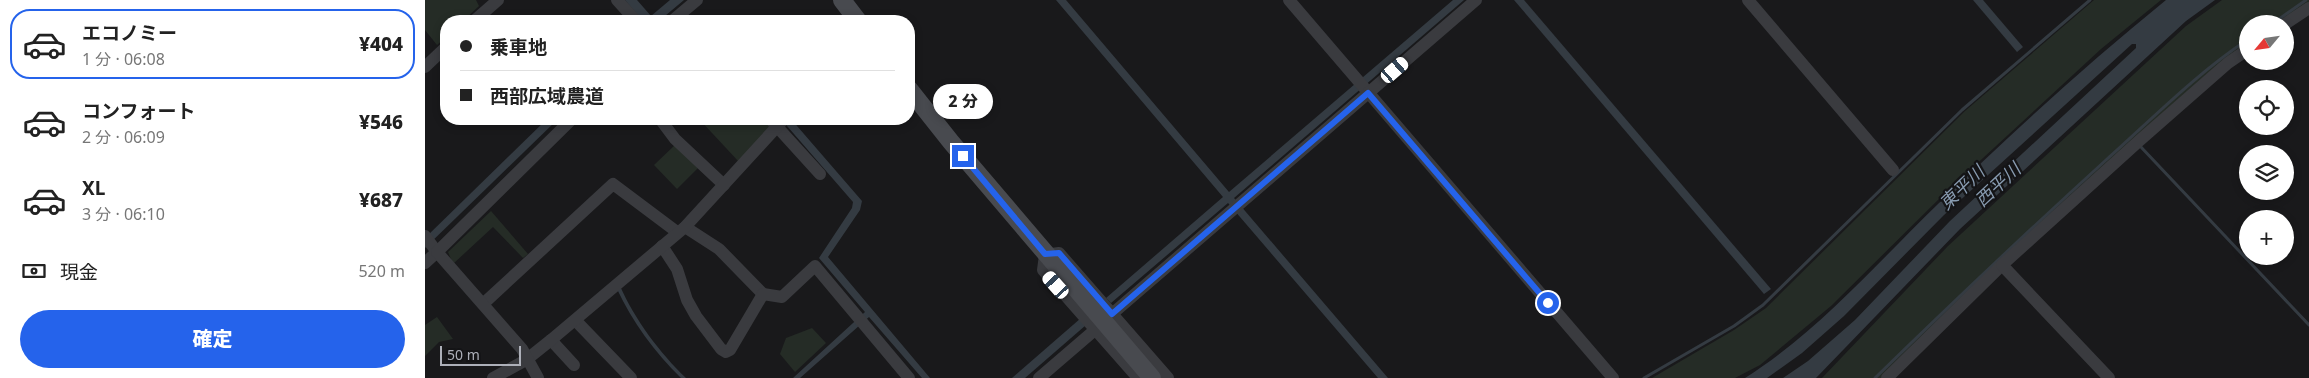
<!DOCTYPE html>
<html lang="ja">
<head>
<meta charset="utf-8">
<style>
	:root { --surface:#fff; --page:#f2f2f2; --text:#222; --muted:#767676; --line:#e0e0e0; --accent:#2563eb }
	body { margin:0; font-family:"Noto Sans","Noto Sans JP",sans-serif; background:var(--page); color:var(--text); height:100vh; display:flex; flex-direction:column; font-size:19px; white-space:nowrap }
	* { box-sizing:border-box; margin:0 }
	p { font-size:16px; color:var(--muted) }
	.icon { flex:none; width:28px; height:28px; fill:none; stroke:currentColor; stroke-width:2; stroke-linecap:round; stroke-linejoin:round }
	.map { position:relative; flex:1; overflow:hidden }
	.side { display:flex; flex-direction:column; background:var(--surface); width:425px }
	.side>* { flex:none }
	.guide { position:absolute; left:15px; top:15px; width:475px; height:110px; border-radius:20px; box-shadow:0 2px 8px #0003; display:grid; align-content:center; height:110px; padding:0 20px; background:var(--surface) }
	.needle { width:32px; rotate:241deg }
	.buttons { position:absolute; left:1814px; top:15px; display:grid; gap:10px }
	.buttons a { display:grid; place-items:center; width:55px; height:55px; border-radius:50%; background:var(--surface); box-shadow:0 2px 8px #0003; font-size:25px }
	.scale { position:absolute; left:15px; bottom:12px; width:81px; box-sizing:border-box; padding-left:5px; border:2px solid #adb0b9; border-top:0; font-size:14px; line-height:18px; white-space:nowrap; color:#adb0b9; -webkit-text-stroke:4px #141416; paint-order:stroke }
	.end { position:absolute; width:22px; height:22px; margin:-11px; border:6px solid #2563eb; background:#fff; box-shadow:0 0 0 2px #fff }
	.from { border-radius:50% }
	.bubble { position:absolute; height:35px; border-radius:18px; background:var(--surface); box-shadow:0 2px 8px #0003; font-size:16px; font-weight:800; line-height:35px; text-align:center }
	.car { position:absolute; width:15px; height:30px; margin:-15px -8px; border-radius:6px; box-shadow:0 0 4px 1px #0007; background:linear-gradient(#fff 24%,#345 0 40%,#fff 0 76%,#345 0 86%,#fff 0) }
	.guide b { display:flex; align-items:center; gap:18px; height:48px; font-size:19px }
	.guide b+b { border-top:1px solid var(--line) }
	.guide i { width:12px; height:12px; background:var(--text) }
	ul { padding:9px 0 0; list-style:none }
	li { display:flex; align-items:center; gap:15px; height:70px; margin:0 10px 8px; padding:0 10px; border:2px solid transparent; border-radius:20px }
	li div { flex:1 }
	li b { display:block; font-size:19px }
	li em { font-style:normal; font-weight:800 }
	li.selected { border-color:var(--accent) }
	li>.icon { width:45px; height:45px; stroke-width:1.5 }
	.pay { display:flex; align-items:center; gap:12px; height:55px; padding:0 20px; font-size:19px }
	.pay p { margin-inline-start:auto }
	.primary-button { display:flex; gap:10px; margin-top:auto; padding:10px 20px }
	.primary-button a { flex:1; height:58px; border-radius:30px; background:var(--accent); color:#fff; font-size:20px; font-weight:800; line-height:58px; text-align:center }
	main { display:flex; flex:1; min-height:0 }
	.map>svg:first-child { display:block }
	.green { fill:#252c26 }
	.water { fill:#343b42 }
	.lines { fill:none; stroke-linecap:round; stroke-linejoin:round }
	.stream { stroke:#343b42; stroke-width:3 }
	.street { stroke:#3a3b3f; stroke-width:12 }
	.secondary { stroke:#484a4f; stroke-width:18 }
	.route { stroke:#2563eb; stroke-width:6 }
	.labels { text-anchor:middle; stroke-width:4.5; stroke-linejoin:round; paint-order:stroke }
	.water-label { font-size:18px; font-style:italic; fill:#889bb0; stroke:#141416 }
</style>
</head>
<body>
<main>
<section class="side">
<ul>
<li class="selected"><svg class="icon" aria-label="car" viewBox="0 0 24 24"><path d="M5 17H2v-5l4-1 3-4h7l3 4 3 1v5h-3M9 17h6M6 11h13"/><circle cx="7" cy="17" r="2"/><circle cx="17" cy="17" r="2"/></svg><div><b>エコノミー</b><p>1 分 · 06:08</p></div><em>¥404</em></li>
<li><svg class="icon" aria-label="car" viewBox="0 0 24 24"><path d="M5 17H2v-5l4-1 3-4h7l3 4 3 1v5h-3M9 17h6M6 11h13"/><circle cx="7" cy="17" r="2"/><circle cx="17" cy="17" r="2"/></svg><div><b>コンフォート</b><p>2 分 · 06:09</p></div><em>¥546</em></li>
<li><svg class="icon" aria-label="car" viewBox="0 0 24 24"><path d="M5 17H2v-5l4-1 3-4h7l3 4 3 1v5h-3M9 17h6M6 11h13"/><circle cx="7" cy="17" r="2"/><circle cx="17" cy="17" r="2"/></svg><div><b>XL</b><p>3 分 · 06:10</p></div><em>¥687</em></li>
</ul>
<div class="pay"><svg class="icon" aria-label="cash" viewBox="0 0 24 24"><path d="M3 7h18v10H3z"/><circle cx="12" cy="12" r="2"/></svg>現金<p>520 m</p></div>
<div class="primary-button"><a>確定</a></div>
</section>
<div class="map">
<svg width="1884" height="378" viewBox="0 0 1884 378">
	<rect width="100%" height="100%" fill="#19191b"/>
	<g class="green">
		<polygon points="0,0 51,0 54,6 38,21 21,21 21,37 12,45 0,30"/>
		<polygon points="1669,0 1736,0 1676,49 1519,194 1406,306 1335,365 1310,378 1227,378 1309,330 1341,308 1540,111"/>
		<polygon points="1797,0 1884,0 1884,3 1854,24 1822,24 1822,45 1456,378 1397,378 1523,246 1761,26"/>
		<polygon points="274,119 341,119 347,126 314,162"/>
		<polygon points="250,145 274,167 252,189 229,165"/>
		<polygon points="66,211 103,254 98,258 68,227 28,264 23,252"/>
		<polygon points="12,317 28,339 14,342 0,356 0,325"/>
		<polygon points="387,328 401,343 370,372 355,354 361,338"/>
	</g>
	<g class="water">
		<polygon points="200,0 212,0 226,16 245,0 259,0 234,21 218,21"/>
		<polygon points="631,0 641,0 804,192 1028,0 1039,0 809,198 963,378 953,378 803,203 686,303 681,298 798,197"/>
		<polygon points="1089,0 1099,0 1346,289 1339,294"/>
		<polygon points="1548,0 1558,0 1598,47 1592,52"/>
		<path d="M1741 0H1790L1761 21 1535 229 1391 378H1358L1383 361 1430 320 1525 221 1711 48V44H1707L1519 215 1419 316 1377 353 1342 378H1320C1394 331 1451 264 1513 204 1587 133 1662 64 1741 0Z"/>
		<polygon points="122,119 133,119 0,248 0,238"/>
		<polygon points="356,119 366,119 437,201 435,210 403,257 505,378 497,378 444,317 375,378 368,378 440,312 394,258 427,208 428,202"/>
		<path d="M195 286C210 320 235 353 261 378H256C230 353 207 321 192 289Z"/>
		<polygon points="656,318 661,325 600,378 587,378"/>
	</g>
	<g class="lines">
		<g class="stream">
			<polyline points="1847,24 1881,0"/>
			<polyline points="1715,146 1884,325"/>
			<polyline points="1219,378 1309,326 1338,305 1537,110 1665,0"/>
			<path d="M1450 378C1526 304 1603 231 1681 160 1727 119 1771 74 1822 40"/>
		</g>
		<g class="street">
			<polyline points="192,0 211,21"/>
			<polyline points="864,0 1188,378"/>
			<polyline points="1323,0 1468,170"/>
			<polyline points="49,21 73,0"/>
			<polyline points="247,21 272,0"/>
			<polyline points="1860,24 1884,8"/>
			<polyline points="0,67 21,47"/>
			<polyline points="235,119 250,139 299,185"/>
			<polyline points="345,119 395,174"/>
			<polyline points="260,227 294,249 338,294"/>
			<polyline points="0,236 12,252 0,263"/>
			<polyline points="237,246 252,269 262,300 271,316 296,349 301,352 305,350 338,294 357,297 390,266 484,378"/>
			<polyline points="58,304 188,184 252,232"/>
			<polyline points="687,314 1051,0"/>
			<polyline points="151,321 206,378"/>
			<polyline points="126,340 149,365"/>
			<polyline points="68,378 101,360 126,340 260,227 359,119"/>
			<polyline points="113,378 97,349 12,252 147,119"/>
			<polyline points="614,378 671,329"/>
			<polyline points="713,378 618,270 620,255 634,253 743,378"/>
			<polyline points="1462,378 1577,265"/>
			<polyline points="1684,378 1577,265 1714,141 1803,63 1822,50"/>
		</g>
		<g class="secondary">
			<polyline points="417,0 433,21"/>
			<polyline points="484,89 526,142 727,378"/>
		</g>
	</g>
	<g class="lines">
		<polyline class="route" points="538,156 620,254 634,253 687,314 943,93 1123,303"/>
	</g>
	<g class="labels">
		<g class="water-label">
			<text transform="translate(1573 185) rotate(-43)" y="6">西平川</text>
			<text transform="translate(1537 188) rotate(-44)" y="6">東平川</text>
		</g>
	</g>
</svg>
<div class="buttons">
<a><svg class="needle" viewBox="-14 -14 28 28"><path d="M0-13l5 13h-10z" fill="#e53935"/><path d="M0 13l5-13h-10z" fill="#767676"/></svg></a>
<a><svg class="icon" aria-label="locate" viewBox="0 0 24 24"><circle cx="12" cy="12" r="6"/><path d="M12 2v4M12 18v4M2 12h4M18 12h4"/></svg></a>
<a><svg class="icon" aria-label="layers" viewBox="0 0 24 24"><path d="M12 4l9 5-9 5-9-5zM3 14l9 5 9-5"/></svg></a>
<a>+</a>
</div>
<div class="scale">50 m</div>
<i class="end from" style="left:1123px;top:303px"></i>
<i class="end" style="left:538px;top:156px"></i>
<div class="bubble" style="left:508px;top:84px;width:60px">2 分</div>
<i class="car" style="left:970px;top:70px;rotate:49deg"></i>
<i class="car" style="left:631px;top:285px;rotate:318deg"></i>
<div class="guide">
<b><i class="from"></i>乗車地</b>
<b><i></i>西部広域農道</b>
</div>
</div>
</main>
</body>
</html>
